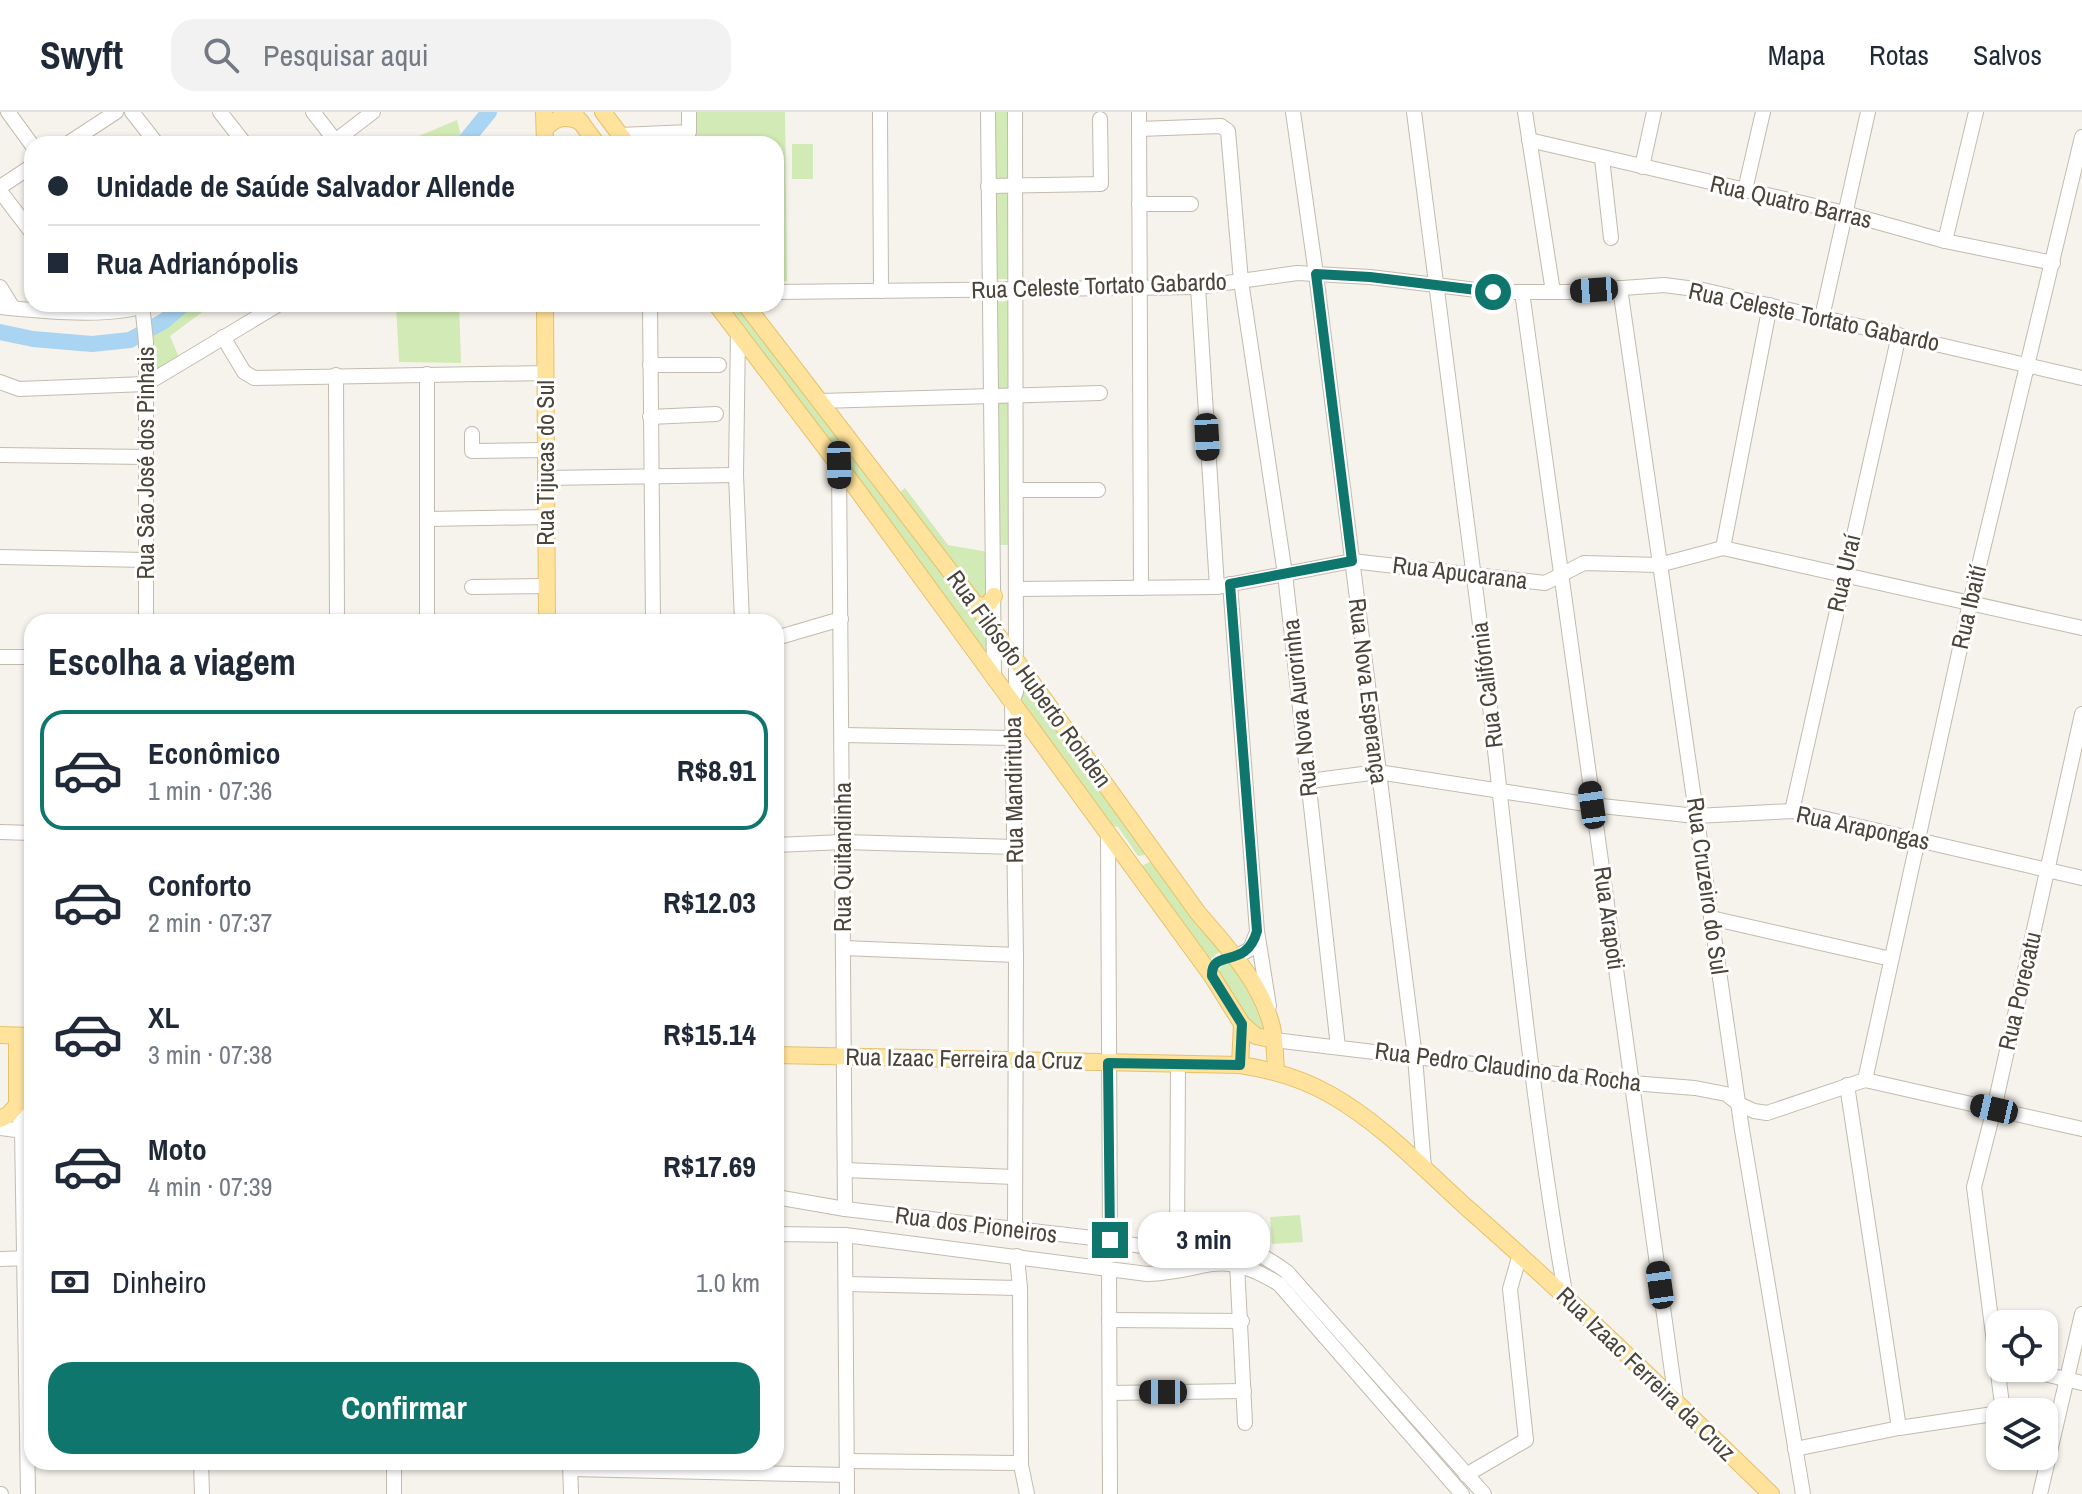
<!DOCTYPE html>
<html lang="pt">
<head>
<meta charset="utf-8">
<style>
	:root { --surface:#fff; --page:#f2f2f3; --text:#1f2937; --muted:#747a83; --line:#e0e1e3; --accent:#0f766e }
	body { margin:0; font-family:"Archivo Narrow",sans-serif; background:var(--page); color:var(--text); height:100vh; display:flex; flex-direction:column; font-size:30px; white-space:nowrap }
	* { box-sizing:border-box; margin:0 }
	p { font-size:26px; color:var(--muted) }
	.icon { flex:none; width:44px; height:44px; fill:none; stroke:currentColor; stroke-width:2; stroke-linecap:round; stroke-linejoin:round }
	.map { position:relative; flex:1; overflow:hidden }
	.details { position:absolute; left:24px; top:502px; width:760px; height:856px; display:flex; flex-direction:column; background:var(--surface); border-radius:24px; box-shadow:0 2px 6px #0004 }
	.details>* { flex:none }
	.hud { position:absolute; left:24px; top:24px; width:760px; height:176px; border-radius:24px; box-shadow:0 2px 6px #0004; display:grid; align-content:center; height:176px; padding:0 24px; background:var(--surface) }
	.fabs { position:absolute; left:1986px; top:1198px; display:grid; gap:16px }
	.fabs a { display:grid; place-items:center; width:72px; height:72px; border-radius:16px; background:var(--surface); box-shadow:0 2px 6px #0004; font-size:40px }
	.end { position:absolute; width:36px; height:36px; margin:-18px; border:10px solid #0f766e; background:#fff; box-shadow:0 0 0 4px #fff }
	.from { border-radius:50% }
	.bubble { position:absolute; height:56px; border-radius:24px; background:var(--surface); box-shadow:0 2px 6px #0004; font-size:26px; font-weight:700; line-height:56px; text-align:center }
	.car { position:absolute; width:24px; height:48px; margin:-24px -12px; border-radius:10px; box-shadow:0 0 6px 2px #0007; background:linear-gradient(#222 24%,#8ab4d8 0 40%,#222 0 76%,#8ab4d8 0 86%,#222 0) }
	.hud b { display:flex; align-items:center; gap:28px; height:76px; font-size:30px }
	.hud b+b { border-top:2px solid var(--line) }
	.hud i { width:20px; height:20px; background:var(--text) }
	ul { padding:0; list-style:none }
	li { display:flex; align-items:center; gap:24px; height:120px; margin:0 16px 12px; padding:0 8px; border:4px solid transparent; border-radius:24px }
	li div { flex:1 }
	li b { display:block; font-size:30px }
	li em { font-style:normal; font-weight:700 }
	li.on { border-color:var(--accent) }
	li>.icon { width:72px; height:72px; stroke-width:1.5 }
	h2 { padding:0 24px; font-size:36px; line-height:96px }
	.pay { display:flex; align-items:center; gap:20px; height:88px; padding:0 24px; font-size:30px }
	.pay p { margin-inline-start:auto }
	.action { display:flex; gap:16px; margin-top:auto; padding:16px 24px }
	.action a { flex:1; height:92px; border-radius:24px; background:var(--accent); color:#fff; font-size:32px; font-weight:700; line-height:92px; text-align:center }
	header { display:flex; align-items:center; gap:48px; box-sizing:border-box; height:112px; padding:0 40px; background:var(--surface); border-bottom:2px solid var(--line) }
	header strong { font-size:38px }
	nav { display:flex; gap:44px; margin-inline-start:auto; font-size:28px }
	.search { width:560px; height:72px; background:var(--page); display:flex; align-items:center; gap:20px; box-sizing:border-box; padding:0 28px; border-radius:24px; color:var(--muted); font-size:30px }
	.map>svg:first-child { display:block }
	.green { fill:#d2eab5 }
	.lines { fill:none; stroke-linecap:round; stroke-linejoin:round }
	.river { stroke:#a9d4f2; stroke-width:16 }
	.minor-casing { stroke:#c2bbae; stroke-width:16 }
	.major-casing { stroke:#e6c16a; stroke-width:18 }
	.minor { stroke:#fff; stroke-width:14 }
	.major { stroke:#ffe39c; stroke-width:16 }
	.route { stroke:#0f766e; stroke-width:10 }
	.labels { text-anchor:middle; stroke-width:6; stroke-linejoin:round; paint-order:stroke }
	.street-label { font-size:24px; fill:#4b4439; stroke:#fff }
</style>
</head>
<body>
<header>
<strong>Swyft</strong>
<div class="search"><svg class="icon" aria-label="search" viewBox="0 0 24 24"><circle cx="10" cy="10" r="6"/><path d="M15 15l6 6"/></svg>Pesquisar aqui</div>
<nav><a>Mapa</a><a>Rotas</a><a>Salvos</a></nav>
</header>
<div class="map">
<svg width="2082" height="1382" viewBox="0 0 2082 1382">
	<rect width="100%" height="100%" fill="#f6f3ec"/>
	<g class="green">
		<polygon points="694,0 785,0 787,169 776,169 776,32 694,32"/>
		<polygon points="992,0 1010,0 1011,63 1007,67 996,67 992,63"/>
		<polygon points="457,8 463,32 408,32 407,29"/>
		<rect x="792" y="32" width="21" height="35"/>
		<polygon points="1001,80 1009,83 1011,167 994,167 995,82"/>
		<polygon points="1012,189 1012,274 1008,279 996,277 994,190"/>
		<polygon points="161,192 213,192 170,224 180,248 150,264 149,221 165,212"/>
		<polygon points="396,192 459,192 461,251 399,250"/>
		<polygon points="739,192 992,523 990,545 724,193"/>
		<polygon points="1003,289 1009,291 1010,433 1000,433 995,339 998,291"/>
		<polygon points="905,376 948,433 988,440 989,482 982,489 899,381"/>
		<polygon points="1022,564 1146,739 1145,743 1138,744 1118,715 1111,714 1022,588"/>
		<polygon points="1153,748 1224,836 1208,849 1140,755"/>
		<path d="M1230 851C1246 873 1260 893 1266 921L1257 923 1218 860 1223 852Z"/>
		<polygon points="1300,1103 1303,1130 1272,1132 1270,1105"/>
	</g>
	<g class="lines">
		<g class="river">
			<polyline points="463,32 489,0"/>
			<polyline points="0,220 33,227 92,232 130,228 164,209 184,192"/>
		</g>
		<defs>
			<g id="minor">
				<polyline points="8,0 32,33"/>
				<polyline points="132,0 157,32"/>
				<polyline points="220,0 245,32"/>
				<polyline points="313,0 334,27"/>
				<polyline points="880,0 881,179"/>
				<polyline points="988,0 994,567"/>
				<polyline points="1139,0 1141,476"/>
				<polyline points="1293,0 1316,162 1415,945 1424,1056"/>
				<path d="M1414 0C1436 184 1463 367 1485 551 1510 763 1529 976 1566 1186"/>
				<polyline points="1525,0 1553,180"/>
				<polyline points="1139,17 1221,14 1228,19 1241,169 1285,462 1338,935"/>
				<polyline points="620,23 689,20 689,0"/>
				<polyline points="1529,28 1845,101 1945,129 2053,151"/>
				<polyline points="67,32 116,0"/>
				<polyline points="331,32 373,0"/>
				<polyline points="1602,46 1611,126"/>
				<polyline points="1642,55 1654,0"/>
				<polyline points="988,74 1101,72 1100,7"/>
				<polyline points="0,75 32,54"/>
				<polyline points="1745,78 1763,0"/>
				<polyline points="0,79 32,121"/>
				<polyline points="1139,92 1191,92"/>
				<polyline points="1945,129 1976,0"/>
				<polyline points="0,175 13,196"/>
				<polyline points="1198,175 1217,475"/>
				<polyline points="1620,176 1742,1018 1803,1382"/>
				<polyline points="776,180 1198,175 1297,161 1370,165 1493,180 1568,180 1664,173 1703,178 2082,266"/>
				<polyline points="1522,180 1676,1289"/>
				<polyline points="142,192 146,230 146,510"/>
				<polyline points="650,192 653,510"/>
				<path d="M0 195C37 199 114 207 148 192"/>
				<polyline points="1822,205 1868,0"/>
				<polyline points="738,219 736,363 742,510"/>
				<polyline points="223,225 244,260 254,266 545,261"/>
				<polyline points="650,253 719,253"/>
				<polyline points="427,262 427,510"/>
				<polyline points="336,263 337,510"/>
				<polyline points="0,270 19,277 146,272 276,194"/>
				<polyline points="820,289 1100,281"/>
				<polyline points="650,305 716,302"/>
				<polyline points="472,322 472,339 546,338"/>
				<polyline points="0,343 146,345"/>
				<polyline points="839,353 845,1097"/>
				<polyline points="546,366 736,363"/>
				<polyline points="1016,378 1098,378"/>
				<polyline points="427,407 546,405"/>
				<polyline points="1723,436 1770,193"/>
				<polyline points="0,445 146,448"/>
				<polyline points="1230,472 1257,819 1269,894"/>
				<polyline points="472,475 547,474"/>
				<polyline points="1016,477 1217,475 1352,449 1545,471 1584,451 1659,453 1723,436 2082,516"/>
				<polyline points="776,526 841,507"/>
				<polyline points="0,545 32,545"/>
				<polyline points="842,623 1013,626"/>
				<polyline points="1309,669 1378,660 1592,693 1696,704 1792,699 2082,766"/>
				<polyline points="1792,699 1899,223"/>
				<polyline points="0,720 32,721"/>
				<polyline points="1108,723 1110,1128"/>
				<polyline points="776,733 843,730 1015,735"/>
				<polyline points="1711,806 1891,847"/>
				<polyline points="843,836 1016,843"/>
				<polyline points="1236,845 1250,837 1257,820"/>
				<polyline points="1274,928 1632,971 1695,976 1726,982 1739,992 1754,999 1767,1001 1865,968 2082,1017"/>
				<polyline points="1865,968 1970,491 2082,25"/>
				<polyline points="1847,973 1899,1316"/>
				<polyline points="0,1016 31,1020"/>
				<polyline points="845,1058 1014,1065"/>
				<path d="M776 1085 845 1097 1110 1128C1124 1131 1139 1135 1154 1135 1211 1136 1236 1121 1287 1160L1484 1382"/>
				<polyline points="1015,1117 1016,843 1012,590 1016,580 1016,547 1015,0"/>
				<path d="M776 1122 845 1123 1147 1162C1209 1160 1217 1134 1279 1172L1462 1382"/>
				<polyline points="845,1123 847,1382"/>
				<polyline points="1177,1134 1178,951"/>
				<polyline points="1017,1144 1020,1176 1021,1353 1027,1382"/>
				<polyline points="0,1147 32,1146"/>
				<polyline points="1237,1152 1245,1311"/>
				<polyline points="1109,1157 1110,1382"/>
				<polyline points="846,1172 1020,1176"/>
				<polyline points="1109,1208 1242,1209"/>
				<polyline points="2019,1256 2082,1271"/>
				<polyline points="1110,1281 1244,1279"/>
				<polyline points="2003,1300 1974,1075 1994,997 2082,602"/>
				<polyline points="1795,1337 1899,1316 2000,1301"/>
				<polyline points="847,1349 1021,1351"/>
				<polyline points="201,1350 202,1382"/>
				<polyline points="394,1350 394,1382"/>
				<polyline points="570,1350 571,1382"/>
				<polyline points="571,1357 847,1363"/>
				<polyline points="1466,1363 1526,1328 1510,1177 1520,1142"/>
				<polyline points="0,1382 1,1382"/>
				<polyline points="28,1382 22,1019 17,993 32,994"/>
				<polyline points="2040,1382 2082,1202"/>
			</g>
			<g id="major">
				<polyline points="544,0 545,32"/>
				<polyline points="603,0 627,32"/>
				<polyline points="576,4 597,32"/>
				<path d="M545 17C555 5 566 3 581 10"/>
				<polyline points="545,192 547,510"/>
				<polyline points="716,192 856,376 1212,864 1242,912 1240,953"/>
				<path d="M745 192 976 493 1198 801C1227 835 1261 870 1272 915 1275 929 1275 944 1276 959"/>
				<polyline points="976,493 987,494 994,484"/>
				<polyline points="1242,912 1256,924 1274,928"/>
				<polyline points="0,923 32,924"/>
				<path d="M776 943 1240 953C1273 958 1302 966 1331 983 1382 1012 1423 1056 1466 1095 1571 1187 1671 1285 1771 1382"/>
				<polyline points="0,1007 9,1002 17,993 17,924"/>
			</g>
		</defs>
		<use href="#minor" class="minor-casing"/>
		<use href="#major" class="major-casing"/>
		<use href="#minor" class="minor"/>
		<use href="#major" class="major"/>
	</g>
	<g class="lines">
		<path class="route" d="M1110 1128 1108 951 1240 953 1242 912 1212 864C1211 835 1246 859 1257 819L1230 472 1352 449 1316 162 1370 165 1493 180"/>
	</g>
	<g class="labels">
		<g class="street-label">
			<text transform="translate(1791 90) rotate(13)" y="8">Rua Quatro Barras</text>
			<text transform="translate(1099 174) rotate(-2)" y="8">Rua Celeste Tortato Gabardo</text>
			<text transform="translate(1814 205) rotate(12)" y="8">Rua Celeste Tortato Gabardo</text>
			<text transform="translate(146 351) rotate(-90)" y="8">Rua São José dos Pinhais</text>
			<text transform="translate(546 351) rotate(-90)" y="8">Rua Tijucas do Sul</text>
			<text transform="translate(1460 461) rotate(7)" y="8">Rua Apucarana</text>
			<text transform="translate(1844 461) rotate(-77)" y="8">Rua Uraí</text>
			<text transform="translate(1969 495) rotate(-77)" y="8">Rua Ibaití</text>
			<text transform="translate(1029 567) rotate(54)" y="8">Rua Filósofo Huberto Rohden</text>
			<text transform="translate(1487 573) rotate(-97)" y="8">Rua Califórnia</text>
			<text transform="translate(1368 579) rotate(83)" y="8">Rua Nova Esperança</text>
			<text transform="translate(1300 596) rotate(-96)" y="8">Rua Nova Aurorinha</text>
			<text transform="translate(1014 678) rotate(-91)" y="8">Rua Mandirituba</text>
			<text transform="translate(1863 716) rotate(12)" y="8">Rua Arapongas</text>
			<text transform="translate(843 745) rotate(-90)" y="8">Rua Quitandinha</text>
			<text transform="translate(1707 774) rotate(82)" y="8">Rua Cruzeiro do Sul</text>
			<text transform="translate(1609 806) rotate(82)" y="8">Rua Arapoti</text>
			<text transform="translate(2020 879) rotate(-77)" y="8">Rua Porecatu</text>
			<text transform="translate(964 947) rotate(1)" y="8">Rua Izaac Ferreira da Cruz</text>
			<text transform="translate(1508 955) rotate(7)" y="8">Rua Pedro Claudino da Rocha</text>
			<text transform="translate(976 1113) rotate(7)" y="8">Rua dos Pioneiros</text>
			<text transform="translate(1646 1262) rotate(44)" y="8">Rua Izaac Ferreira da Cruz</text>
		</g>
	</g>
</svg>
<div class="fabs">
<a><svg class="icon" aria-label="locate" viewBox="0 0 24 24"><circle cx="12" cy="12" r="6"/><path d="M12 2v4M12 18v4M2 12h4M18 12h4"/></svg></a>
<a><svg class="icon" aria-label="layers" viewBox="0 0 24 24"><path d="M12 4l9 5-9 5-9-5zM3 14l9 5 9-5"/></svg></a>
</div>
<i class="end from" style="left:1493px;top:180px"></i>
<i class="end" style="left:1110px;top:1128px"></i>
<div class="bubble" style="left:1138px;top:1100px;width:132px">3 min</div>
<i class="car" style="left:1594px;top:178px;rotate:266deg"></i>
<i class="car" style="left:1207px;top:325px;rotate:177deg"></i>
<i class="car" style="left:839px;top:353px;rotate:179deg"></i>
<i class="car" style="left:1592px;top:693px;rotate:352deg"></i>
<i class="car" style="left:1994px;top:997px;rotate:283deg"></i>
<i class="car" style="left:1660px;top:1173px;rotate:352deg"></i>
<i class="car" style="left:1163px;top:1280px;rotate:270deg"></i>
<div class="hud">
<b><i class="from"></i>Unidade de Saúde Salvador Allende</b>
<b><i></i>Rua Adrianópolis</b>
</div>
<section class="details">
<h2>Escolha a viagem</h2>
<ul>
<li class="on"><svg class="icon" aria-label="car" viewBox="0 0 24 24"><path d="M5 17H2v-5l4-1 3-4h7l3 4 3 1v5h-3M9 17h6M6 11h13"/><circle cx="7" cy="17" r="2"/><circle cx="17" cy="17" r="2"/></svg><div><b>Econômico</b><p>1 min · 07:36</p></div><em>R$8.91</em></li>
<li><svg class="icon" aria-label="car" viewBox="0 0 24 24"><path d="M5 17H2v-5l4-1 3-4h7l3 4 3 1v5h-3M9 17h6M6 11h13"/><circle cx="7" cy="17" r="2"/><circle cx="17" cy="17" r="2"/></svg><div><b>Conforto</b><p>2 min · 07:37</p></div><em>R$12.03</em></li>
<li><svg class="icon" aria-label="car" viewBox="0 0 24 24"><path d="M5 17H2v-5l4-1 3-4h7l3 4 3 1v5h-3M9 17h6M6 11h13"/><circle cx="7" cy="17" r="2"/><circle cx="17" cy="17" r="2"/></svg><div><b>XL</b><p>3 min · 07:38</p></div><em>R$15.14</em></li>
<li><svg class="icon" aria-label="car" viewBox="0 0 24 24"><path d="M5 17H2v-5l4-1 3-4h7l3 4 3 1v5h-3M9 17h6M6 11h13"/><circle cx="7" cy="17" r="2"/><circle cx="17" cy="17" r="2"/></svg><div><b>Moto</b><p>4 min · 07:39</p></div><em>R$17.69</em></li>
</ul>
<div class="pay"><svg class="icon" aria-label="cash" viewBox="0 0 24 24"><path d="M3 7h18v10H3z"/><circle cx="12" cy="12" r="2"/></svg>Dinheiro<p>1.0 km</p></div>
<div class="action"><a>Confirmar</a></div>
</section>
</div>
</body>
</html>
